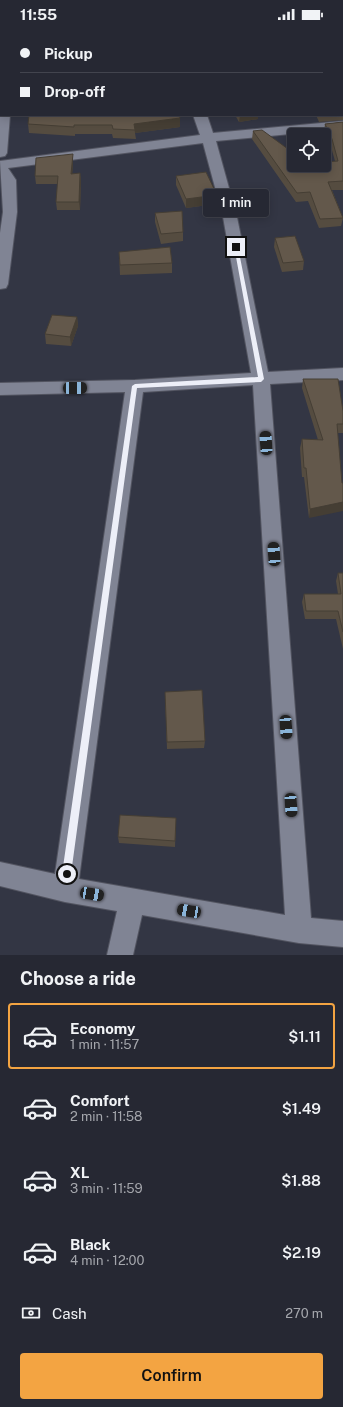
<!DOCTYPE html>
<html lang="en">
<head>
<meta charset="utf-8">
<style>
	:root { --surface:#262833; --page:#2e303b; --text:#f1f3f6; --muted:#a4a6ac; --line:#42444e; --accent:#f3a442 }
	body { margin:0; font-family:"Public Sans",sans-serif; background:var(--page); color:var(--text); height:100vh; display:flex; flex-direction:column; font-size:15px; white-space:nowrap }
	* { box-sizing:border-box; margin:0 }
	p { font-size:13px; color:var(--muted) }
	.icon { flex:none; width:22px; height:22px; fill:none; stroke:currentColor; stroke-width:2; stroke-linecap:round; stroke-linejoin:round }
	.map { position:relative; height:927px; overflow:hidden }
	.side { display:flex; flex-direction:column; background:var(--surface); flex:1 }
	.side>* { flex:none }
	.guide { position:absolute; left:0px; top:0px; width:343px; height:88px; box-shadow:0 2px 10px #0003,0 0 0 1px var(--line); display:grid; align-content:center; height:88px; padding:0 20px; background:var(--surface) }
	.fabs { position:absolute; left:287px; top:100px; display:grid; gap:8px }
	.fabs a { display:grid; place-items:center; width:44px; height:44px; border-radius:4px; background:var(--surface); box-shadow:0 2px 10px #0003,0 0 0 1px var(--line); font-size:20px }
	.end { position:absolute; width:18px; height:18px; margin:-9px; border:5px solid #edeff8; background:#111; box-shadow:0 0 0 2px #111 }
	.from { border-radius:50% }
	.bubble { position:absolute; height:28px; border-radius:4px; background:var(--surface); box-shadow:0 2px 10px #0003,0 0 0 1px var(--line); font-size:13px; font-weight:600; line-height:28px; text-align:center }
	.car { position:absolute; width:12px; height:24px; margin:-12px -6px; border-radius:5px; box-shadow:0 0 3px 1px #0007; background:linear-gradient(#222 24%,#8ab4d8 0 40%,#222 0 76%,#8ab4d8 0 86%,#222 0) }
	.guide b { display:flex; align-items:center; gap:14px; height:38px; font-size:15px }
	.guide b+b { border-top:1px solid var(--line) }
	.guide i { width:10px; height:10px; background:var(--text) }
	ul { padding:0; list-style:none }
	li { display:flex; align-items:center; gap:12px; height:66px; margin:0 8px 6px; padding:0 12px; border:2px solid transparent; border-radius:4px }
	li div { flex:1 }
	li b { display:block; font-size:15px }
	li em { font-style:normal; font-weight:600 }
	li.active { border-color:var(--accent) }
	li>.icon { width:36px; height:36px; stroke-width:1.5 }
	h2 { padding:0 20px; font-size:18px; line-height:48px }
	.pay { display:flex; align-items:center; gap:10px; height:44px; padding:0 20px; font-size:15px }
	.pay p { margin-inline-start:auto }
	.cta { display:flex; gap:8px; margin-top:auto; padding:8px 20px }
	.cta a { flex:1; height:46px; border-radius:4px; background:var(--accent); color:#111; font-size:16px; font-weight:600; line-height:46px; text-align:center }
	.status { display:flex; justify-content:space-between; align-items:center; height:28px; padding:0 20px; background:var(--surface); direction:ltr }
	.status svg { height:11px; fill:currentColor }
	.map>svg:first-child { display:block }
	.lines { fill:none; stroke-linecap:round; stroke-linejoin:round }
	.minor-casing { stroke:#525460; stroke-width:2 }
	.path { stroke:#898c98; stroke-width:2; stroke-dasharray:0.5 2; stroke-linecap:butt }
	.minor { fill:#808494; fill-rule:evenodd }
	.wall { fill:#554c40 }
	.shaded-wall { fill:#453e34 }
	.building { fill:#63584b; stroke:#453e34 }
	.route { fill:#edeff8 }
</style>
</head>
<body>
<div class="status"><b>11:55</b><svg viewBox="0 0 49 12"><path d="M0 12V9h3v3zM5 12V6h3v6zM10 12V3h3v9zM15 12V0h3v12zM26 1h20v11H26zM47 4h2v5h-2z"/></svg></div>
<div class="map">
<svg width="343" height="927" viewBox="0 0 343 927">
	<rect width="100%" height="100%" fill="#333644"/>
	<g class="lines">
		<defs>
			<g id="minor">
				<polygon points="0,0 10,0 10,1 1,1 1,4"/>
				<polygon points="161,0 173,0 174,1 162,1"/>
				<polygon points="0,84 1,87 10,87 7,125 5,128 0,129"/>
				<path d="M193 87H207L213 105 343 93V101L216 113 237 189 268 344 343 340V352L270 356 311 890 343 893V919L299 915 142 887 133 927H107L117 883 65 874 0 858V834L55 846 125 364 0 367V355L135 352 251 345 223 189 203 115 8 140 16 152 17 184 8 256 6 260 0 261V205L3 184 0 133 200 107ZM253 357 285 887 79 851 143 364Z"/>
			</g>
		</defs>
		<use href="#minor" class="minor-casing"/>
		<polyline class="path" points="306,0 309,1"/>
		<use href="#minor" class="minor"/>
	</g>
	<g class="wall">
		<polygon points="90,0 106,0 95,1 90,1"/>
		<polygon points="192,0 284,0 284,1 193,1"/>
		<polygon points="342,74 343,76 343,92 319,94 316,87 342,87"/>
		<polygon points="235,87 263,87 258,88 258,91 239,94"/>
		<polygon points="180,90 180,99 135,105 136,111 113,110 112,106 75,106 75,108 29,105 28,96"/>
		<polygon points="343,94 343,162 332,162 343,190 341,198 319,200 308,173 296,174 252,111 253,103 294,137 335,133 331,119 324,104 325,96"/>
		<polygon points="73,134 72,146 80,145 81,153 80,182 57,182 56,174 58,156 36,156 35,148"/>
		<polygon points="176,148 217,167 216,176 186,180 176,157"/>
		<polygon points="155,185 183,204 183,213 161,216 155,194"/>
		<polygon points="275,210 304,233 303,242 282,244 274,219"/>
		<polygon points="119,224 172,235 172,245 120,247"/>
		<polygon points="77,289 78,298 71,318 46,316 45,306"/>
		<polygon points="303,351 343,383 343,405 338,405 309,490 304,449 302,449 300,420 302,411 318,412 302,360"/>
		<polygon points="338,545 343,545 343,621 336,591 305,591 302,574 304,566 338,566 336,553"/>
		<polygon points="165,664 205,713 204,720 167,721"/>
		<polygon points="176,790 175,819 119,815 118,809"/>
	</g>
	<g class="shaded-wall">
		<polygon points="1,43 1,53 0,54 0,44"/>
		<polygon points="240,87 263,87 258,88 258,91 239,94"/>
		<polygon points="180,90 180,99 135,105 134,96"/>
		<polygon points="73,126 73,134 72,154 71,146"/>
		<polygon points="80,145 81,153 80,182 79,174"/>
		<polygon points="217,167 216,176 186,180 186,171"/>
		<polygon points="77,289 78,298 71,318 70,309"/>
		<polygon points="343,474 343,483 309,490 310,481"/>
	</g>
	<g class="building">
		<polygon points="199,0 284,0 284,1 200,1"/>
		<polygon points="0,20 1,21 1,43 0,44"/>
		<polygon points="342,74 343,76 343,84 342,84"/>
		<polygon points="29,87 179,87 180,90 134,96 135,102 113,101 112,97 74,97 74,99 28,96"/>
		<polygon points="343,94 343,153 328,154 343,190 320,191 310,164 297,165 253,103 262,102 288,121 294,130 294,137 324,137 324,134 338,133 332,111 325,96"/>
		<polygon points="73,126 71,146 80,145 79,174 56,174 58,148 35,148 36,130"/>
		<polygon points="206,144 217,167 186,171 176,148"/>
		<polygon points="182,183 183,204 161,206 155,185"/>
		<polygon points="295,208 304,233 283,235 275,210"/>
		<polygon points="170,219 172,235 120,237 119,224"/>
		<polygon points="52,287 77,289 70,309 45,306"/>
		<polygon points="303,351 338,351 343,383 343,396 337,396 342,455 343,455 343,474 310,481 306,440 304,440 302,411 323,412"/>
		<polygon points="338,545 343,545 343,604 338,583 306,583 304,566 341,566"/>
		<polygon points="202,662 205,713 167,714 165,664"/>
		<polygon points="120,787 176,790 175,813 118,809"/>
	</g>
	<polygon class="route" points="234,218 238,219 264,351 261,354 137,360 71,846 70,849 67,850 64,849 62,846 132,358 135,356 258,349"/>
</svg>
<div class="fabs">
<a><svg class="icon" aria-label="locate" viewBox="0 0 24 24"><circle cx="12" cy="12" r="6"/><path d="M12 2v4M12 18v4M2 12h4M18 12h4"/></svg></a>
</div>
<i class="end from" style="left:67px;top:846px"></i>
<i class="end" style="left:236px;top:219px"></i>
<div class="bubble" style="left:203px;top:161px;width:66px">1 min</div>
<i class="car" style="left:75px;top:360px;rotate:89deg"></i>
<i class="car" style="left:266px;top:415px;rotate:356deg"></i>
<i class="car" style="left:274px;top:526px;rotate:356deg"></i>
<i class="car" style="left:286px;top:699px;rotate:176deg"></i>
<i class="car" style="left:291px;top:777px;rotate:176deg"></i>
<i class="car" style="left:92px;top:866px;rotate:100deg"></i>
<i class="car" style="left:189px;top:883px;rotate:280deg"></i>
<div class="guide">
<b><i class="from"></i>Pickup</b>
<b><i></i>Drop-off</b>
</div>
</div>
<section class="side">
<h2>Choose a ride</h2>
<ul>
<li class="active"><svg class="icon" aria-label="car" viewBox="0 0 24 24"><path d="M5 17H2v-5l4-1 3-4h7l3 4 3 1v5h-3M9 17h6M6 11h13"/><circle cx="7" cy="17" r="2"/><circle cx="17" cy="17" r="2"/></svg><div><b>Economy</b><p>1 min · 11:57</p></div><em>$1.11</em></li>
<li><svg class="icon" aria-label="car" viewBox="0 0 24 24"><path d="M5 17H2v-5l4-1 3-4h7l3 4 3 1v5h-3M9 17h6M6 11h13"/><circle cx="7" cy="17" r="2"/><circle cx="17" cy="17" r="2"/></svg><div><b>Comfort</b><p>2 min · 11:58</p></div><em>$1.49</em></li>
<li><svg class="icon" aria-label="car" viewBox="0 0 24 24"><path d="M5 17H2v-5l4-1 3-4h7l3 4 3 1v5h-3M9 17h6M6 11h13"/><circle cx="7" cy="17" r="2"/><circle cx="17" cy="17" r="2"/></svg><div><b>XL</b><p>3 min · 11:59</p></div><em>$1.88</em></li>
<li><svg class="icon" aria-label="car" viewBox="0 0 24 24"><path d="M5 17H2v-5l4-1 3-4h7l3 4 3 1v5h-3M9 17h6M6 11h13"/><circle cx="7" cy="17" r="2"/><circle cx="17" cy="17" r="2"/></svg><div><b>Black</b><p>4 min · 12:00</p></div><em>$2.19</em></li>
</ul>
<div class="pay"><svg class="icon" aria-label="cash" viewBox="0 0 24 24"><path d="M3 7h18v10H3z"/><circle cx="12" cy="12" r="2"/></svg>Cash<p>270 m</p></div>
<div class="cta"><a>Confirm</a></div>
</section>
</body>
</html>
